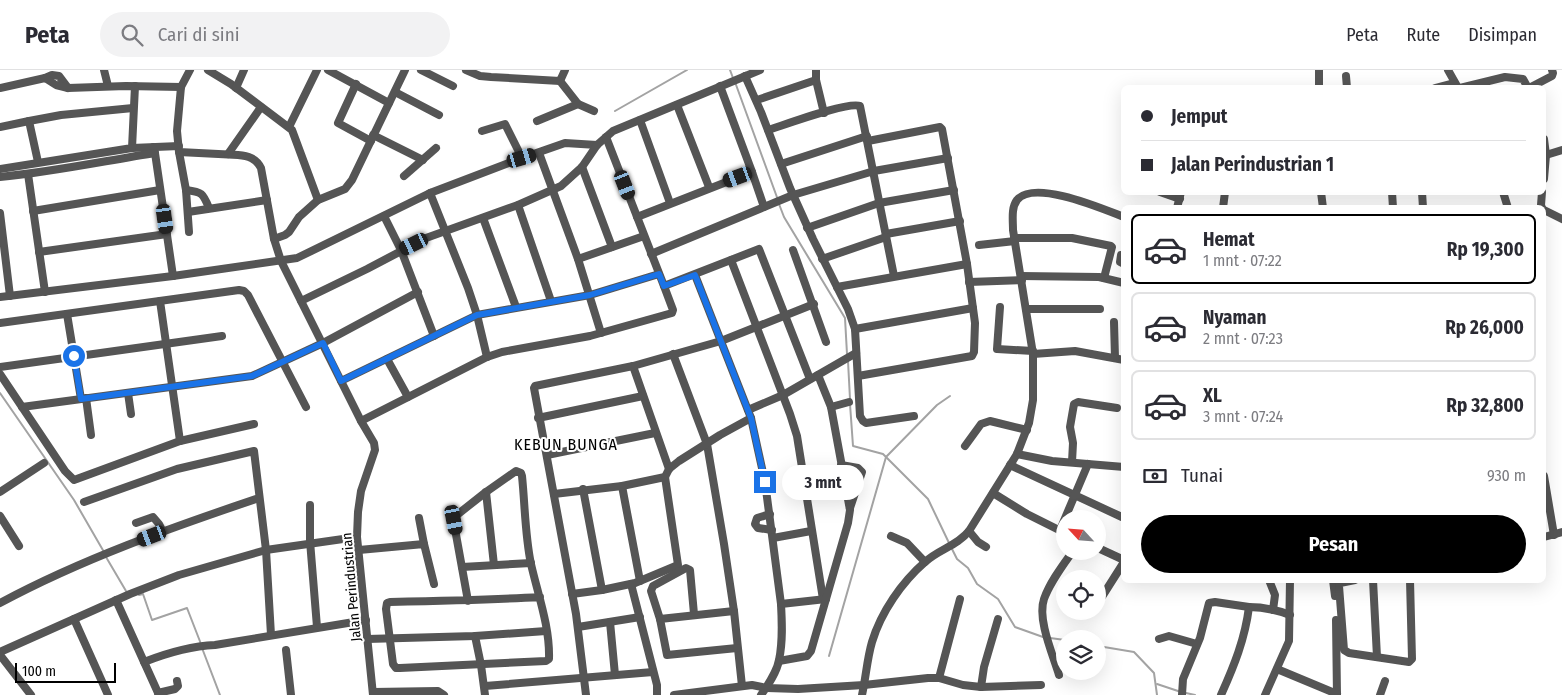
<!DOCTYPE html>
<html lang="id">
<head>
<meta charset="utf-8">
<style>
	:root { --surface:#fff; --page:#f2f2f3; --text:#2b2b33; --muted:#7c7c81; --line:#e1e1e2; --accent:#000 }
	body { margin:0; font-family:"Fira Sans Condensed",sans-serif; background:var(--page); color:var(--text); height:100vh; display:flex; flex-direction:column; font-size:19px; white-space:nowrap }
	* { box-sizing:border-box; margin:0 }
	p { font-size:16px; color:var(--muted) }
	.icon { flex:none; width:28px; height:28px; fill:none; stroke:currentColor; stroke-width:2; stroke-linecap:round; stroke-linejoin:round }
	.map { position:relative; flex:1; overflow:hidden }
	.drawer { position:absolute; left:1121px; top:135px; width:425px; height:378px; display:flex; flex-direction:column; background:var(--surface); border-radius:8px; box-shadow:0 5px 20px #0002 }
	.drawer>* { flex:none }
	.guide { position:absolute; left:1121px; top:15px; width:425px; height:110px; border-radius:8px; box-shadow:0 5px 20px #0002; display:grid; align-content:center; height:110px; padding:0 20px; background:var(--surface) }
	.needle { width:32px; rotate:296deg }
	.buttons { position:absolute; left:1056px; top:440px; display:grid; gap:10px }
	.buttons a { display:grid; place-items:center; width:50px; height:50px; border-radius:50%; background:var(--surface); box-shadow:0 5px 20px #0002; font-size:25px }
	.scale { position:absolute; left:15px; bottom:12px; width:101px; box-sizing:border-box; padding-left:5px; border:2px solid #000; border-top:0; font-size:14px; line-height:18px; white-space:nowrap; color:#000; -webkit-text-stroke:4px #fff; paint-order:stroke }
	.end { position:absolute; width:22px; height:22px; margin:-11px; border:6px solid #1a73e8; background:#fff; box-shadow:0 0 0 2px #fff }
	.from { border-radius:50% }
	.bubble { position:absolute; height:35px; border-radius:18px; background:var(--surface); box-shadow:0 5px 20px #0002; font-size:16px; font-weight:700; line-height:35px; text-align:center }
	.car { position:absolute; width:15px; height:30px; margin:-15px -8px; border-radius:6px; box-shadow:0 0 4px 1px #0007; background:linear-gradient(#222 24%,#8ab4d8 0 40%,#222 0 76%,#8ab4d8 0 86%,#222 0) }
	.guide b { display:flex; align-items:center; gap:18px; height:48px; font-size:19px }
	.guide b+b { border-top:1px solid var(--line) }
	.guide i { width:12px; height:12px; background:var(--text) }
	ul { padding:9px 0 0; list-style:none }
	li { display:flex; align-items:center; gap:15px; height:70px; margin:0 10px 8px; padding:0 10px; border:2px solid var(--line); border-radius:8px }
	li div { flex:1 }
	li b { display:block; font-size:19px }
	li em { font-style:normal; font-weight:700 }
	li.current { border-color:var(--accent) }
	li>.icon { width:45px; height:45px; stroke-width:1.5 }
	.pay { display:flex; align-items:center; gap:12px; height:55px; padding:0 20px; font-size:19px }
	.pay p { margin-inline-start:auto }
	.cta { display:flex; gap:10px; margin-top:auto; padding:10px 20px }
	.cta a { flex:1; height:58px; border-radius:30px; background:var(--accent); color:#fff; font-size:20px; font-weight:700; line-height:58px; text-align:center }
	header { display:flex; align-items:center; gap:30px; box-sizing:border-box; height:70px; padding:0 25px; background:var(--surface); border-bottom:1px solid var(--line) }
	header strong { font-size:24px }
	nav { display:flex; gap:28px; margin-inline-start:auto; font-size:18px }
	.search { width:350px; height:45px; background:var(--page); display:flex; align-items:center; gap:12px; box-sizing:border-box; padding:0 18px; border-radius:28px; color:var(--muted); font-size:19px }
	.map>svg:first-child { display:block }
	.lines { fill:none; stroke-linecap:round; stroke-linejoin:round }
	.stream { stroke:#a3a3a3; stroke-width:2 }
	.minor { stroke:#555; stroke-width:8 }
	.route { stroke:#1a73e8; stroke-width:6 }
	.labels { text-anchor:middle; stroke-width:4; stroke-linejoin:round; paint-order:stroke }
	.street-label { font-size:14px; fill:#000; stroke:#fff }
	.quarter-label { font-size:16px; letter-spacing:1px; fill:#000; stroke:#fff }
</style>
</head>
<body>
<header>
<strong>Peta</strong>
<div class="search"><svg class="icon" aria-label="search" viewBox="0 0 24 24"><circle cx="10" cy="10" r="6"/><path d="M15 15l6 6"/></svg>Cari di sini</div>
<nav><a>Peta</a><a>Rute</a><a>Disimpan</a></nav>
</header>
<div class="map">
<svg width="1562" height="625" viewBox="0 0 1562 625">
	<rect width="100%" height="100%" fill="#fff"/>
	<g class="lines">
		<g class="stream">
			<polyline points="730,0 733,8"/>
			<polyline points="735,12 778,130"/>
			<polyline points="615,41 687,0"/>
			<polyline points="779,134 784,147 845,248 847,284"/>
			<polyline points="848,291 850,329"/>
			<polyline points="0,323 74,430 104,482"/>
			<polyline points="850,334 853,376 883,384 928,429 950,475"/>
			<polyline points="952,479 957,489 968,498 977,514 998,529 1015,557 1043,567"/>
			<polyline points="106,487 126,521"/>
			<polyline points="139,525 143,524 152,550 187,538 201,574"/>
			<polyline points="1050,568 1065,570"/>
			<polyline points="1098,576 1134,582 1154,603 1157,625"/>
			<polyline points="202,578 220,625"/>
			<polyline points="829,586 886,387 937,335 950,326"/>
			<polyline points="1157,614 1181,622"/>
			<polyline points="1186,623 1195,625"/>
		</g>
		<g class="minor">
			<polyline points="104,0 108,16"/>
			<path d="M190 0 181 17 177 61 179 82 238 85C248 86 256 88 261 98L274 169 281 191 361 351 374 373 375 380 361 421 358 442 357 467 373 625"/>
			<polyline points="208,0 231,14 292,60 318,130"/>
			<polyline points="328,0 389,33"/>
			<polyline points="421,0 453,16"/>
			<polyline points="466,0 480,6 491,7 560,11 565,0"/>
			<polyline points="816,0 816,10 824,43"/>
			<polyline points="1319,0 1319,18"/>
			<polyline points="1448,0 1457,16"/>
			<polyline points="745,6 761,42 790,118 813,169 848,239 855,259 860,346 863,351 866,353 914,346"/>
			<polyline points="1346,6 1347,18"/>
			<polyline points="45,8 52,5 59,6 68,18"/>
			<polyline points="560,11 578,34 594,41"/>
			<polyline points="356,14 338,53 371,71"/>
			<polyline points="720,16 752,102 764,137"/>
			<polyline points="0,18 45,8 56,15 68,18 126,16 181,17"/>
			<polyline points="236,18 244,0"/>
			<polyline points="1435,18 1454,13"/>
			<polyline points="1460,18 1505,7 1523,9 1528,18"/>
			<polyline points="1529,18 1552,6 1553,3 1552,0"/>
			<polyline points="395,22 439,45"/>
			<polyline points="757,30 816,10"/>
			<polyline points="677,35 709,117"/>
			<polyline points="640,50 670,133"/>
			<polyline points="537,51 578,34"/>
			<polyline points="0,57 29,51"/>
			<polyline points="289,57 317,0"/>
			<path d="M768 60C784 55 849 31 860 36L894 206"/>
			<polyline points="482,61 505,54 522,88"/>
			<polyline points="373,65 423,90"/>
			<polyline points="1544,69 1546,85 1544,109"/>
			<polyline points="153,77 155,83 173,206"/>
			<polyline points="132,78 179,76"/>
			<polyline points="179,82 186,120 189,162"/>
			<polyline points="539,83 578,189 601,263"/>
			<polyline points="228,84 261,37"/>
			<polyline points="1546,85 1562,80"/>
			<polyline points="38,92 29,51 61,45 133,38"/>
			<polyline points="781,94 867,66"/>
			<polyline points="582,97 612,177"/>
			<polyline points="0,99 132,78 135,16"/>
			<polyline points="28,104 45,222"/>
			<polyline points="404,106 436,78"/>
			<path d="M0 107C52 102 104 91 155 83"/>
			<path d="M186 120C202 122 203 123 209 138"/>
			<polyline points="1160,122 1180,129"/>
			<polyline points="1321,122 1323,138"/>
			<polyline points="1392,122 1393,138"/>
			<polyline points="1422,122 1423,138"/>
			<polyline points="1503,122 1508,138"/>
			<polyline points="430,123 468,218 477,245 487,287"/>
			<polyline points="518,135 551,231"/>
			<polyline points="1177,138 1181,122"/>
			<polyline points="1223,138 1225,122"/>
			<polyline points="1542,138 1541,135 1542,122"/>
			<polyline points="1544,140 1562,149"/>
			<polyline points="33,141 160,120"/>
			<polyline points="188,142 267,130"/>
			<polyline points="0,143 10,226"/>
			<polyline points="384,146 401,180 434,266"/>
			<polyline points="637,147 752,102"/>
			<polyline points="483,148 516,237"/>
			<polyline points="807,158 879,133 954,120"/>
			<polyline points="886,164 960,151"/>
			<polyline points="1014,168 1072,168 1111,176 1112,177 1104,208"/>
			<polyline points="274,169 285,165 289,162 299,147 318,130 345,119 352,110 405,0"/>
			<polyline points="979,175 1015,171"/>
			<polyline points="793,180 826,272"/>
			<polyline points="39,182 167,164"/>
			<polyline points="651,184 793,125 874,101 948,88"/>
			<polyline points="1121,185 1120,192 1124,194"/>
			<polyline points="578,189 644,166"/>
			<polyline points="822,189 886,167"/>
			<polyline points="731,190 790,344 797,366 823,529"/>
			<path d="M695 205 751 348 765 412 781 534C782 552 783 572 779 590 777 602 768 615 761 625"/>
			<polyline points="1021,206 1099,207 1124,213"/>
			<polyline points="969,212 1022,210"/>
			<polyline points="664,216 759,179 810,309"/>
			<polyline points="837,217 967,194"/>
			<polyline points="0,227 173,206 297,188 430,123 522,88 565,73 597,75"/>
			<polyline points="160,231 180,371"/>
			<polyline points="301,231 367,199 426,168 518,135 561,116 582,97 597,75 613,61 760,0"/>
			<polyline points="1000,237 997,279 1033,281"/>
			<polyline points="1026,239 1100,239"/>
			<polyline points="67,244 81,329"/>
			<polyline points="1114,252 1115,288"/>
			<polyline points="0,253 239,220 244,221 248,225 306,337"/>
			<polyline points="855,259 973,238"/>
			<polyline points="673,284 707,374 724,474 734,541 742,616"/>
			<polyline points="1033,284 1075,281 1124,290"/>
			<polyline points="387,289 408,327"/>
			<polyline points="633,296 669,399"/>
			<polyline points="0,297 222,266"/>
			<polyline points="0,304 65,401 74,410 180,371 254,354"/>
			<polyline points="858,306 972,286 974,282 975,253 967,194 942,59 940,57 868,71"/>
			<polyline points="341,311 477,245 590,225 659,204"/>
			<polyline points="128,323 131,344"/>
			<polyline points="86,328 91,365"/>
			<polyline points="22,337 252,306 323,273 418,222"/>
			<polyline points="831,337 849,332"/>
			<polyline points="748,340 783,325 856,283"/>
			<polyline points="538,348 643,326"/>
			<polyline points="361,351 487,287 502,282 590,266 672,243 673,240 664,216 606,67"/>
			<polyline points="965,376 981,354 990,351 1027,360"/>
			<polyline points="1017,384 1052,391 1124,397"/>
			<polyline points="547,385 655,363"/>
			<polyline points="1072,392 1073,373 1070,357 1074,334 1078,332 1117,338"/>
			<polyline points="841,395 858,398 862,402 850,438"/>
			<polyline points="1010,395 1124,448"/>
			<polyline points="1544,406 1554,465"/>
			<polyline points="622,416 640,511"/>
			<polyline points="583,419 602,520"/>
			<polyline points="0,422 44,393"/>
			<polyline points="486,422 494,495"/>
			<polyline points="993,423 1027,444 1065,463"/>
			<polyline points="554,424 622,416 665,407 669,399 679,391 720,365 751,348"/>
			<polyline points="84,432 177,399 254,381 266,480 271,565"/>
			<polyline points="310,435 310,471 317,557"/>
			<polyline points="770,444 757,448 755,454 758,458 772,460"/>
			<polyline points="0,446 19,476"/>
			<polyline points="419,448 424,474"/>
			<polyline points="136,453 153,447 159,454 163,462"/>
			<polyline points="1060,460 1088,394"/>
			<polyline points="969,461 978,472 986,477"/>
			<polyline points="891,466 907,473 925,492"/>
			<polyline points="1544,467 1562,462"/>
			<polyline points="773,468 811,461"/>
			<polyline points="1098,478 1124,490"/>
			<polyline points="359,480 424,474 434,514"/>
			<polyline points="462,497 531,493"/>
			<polyline points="1269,510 1275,525 1273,540"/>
			<polyline points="1333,510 1335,526"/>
			<polyline points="1355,510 1340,513 1339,516 1344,580 1349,583 1409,592 1412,589 1410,510"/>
			<polyline points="1373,510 1377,587"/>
			<polyline points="631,514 657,615 657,625"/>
			<polyline points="572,524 602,520 635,513 678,495 665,407"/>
			<polyline points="116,530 159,625"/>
			<path d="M468 531 453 448 486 422 516 401 521 403 522 406C525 435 525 466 531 494 538 525 550 557 549 589L546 591 400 598H396L393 594 386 539 387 533 390 532C440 531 490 530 540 527"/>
			<path d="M0 533C82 489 170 458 259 428"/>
			<polyline points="1098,533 1124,492"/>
			<polyline points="781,534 826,529"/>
			<polyline points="694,544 690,500 686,498 653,516 651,521 660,549 667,585 737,578"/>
			<polyline points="74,549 108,625"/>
			<polyline points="660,549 734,541"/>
			<polyline points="1336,550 1337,625"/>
			<polyline points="610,552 615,605"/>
			<polyline points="578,557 640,547"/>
			<polyline points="475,566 481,595 485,625"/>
			<polyline points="367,569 475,566 546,561"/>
			<polyline points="1159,569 1169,566 1197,574"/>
			<polyline points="286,580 291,625"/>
			<polyline points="0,582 130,524 179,505 266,480 357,467"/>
			<polyline points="0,585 31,625"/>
			<polyline points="779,591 807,586 811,581 848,453 850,440 831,337 818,305"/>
			<path d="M144 592C167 583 190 576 215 575L366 550"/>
			<polyline points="1277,599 1337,624"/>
			<path d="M1059 605C1053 585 1037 549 1044 529 1050 512 1063 495 1073 481"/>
			<polyline points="939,608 960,529"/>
			<polyline points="485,616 653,602"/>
			<polyline points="981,617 984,597 998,549"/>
			<polyline points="373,622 438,621 444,625"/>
			<polyline points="158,623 175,619 178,616 177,611"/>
			<polyline points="586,625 576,544 534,318 535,316 633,296 721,271 814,234"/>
			<polyline points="674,625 752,615 767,618 798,619 864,615 928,608 939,608 963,615 981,617 1041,615"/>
			<path d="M862 625C866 607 867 589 872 572 881 542 902 512 925 492 939 479 957 476 969 461L1017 384 1029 353 1033 330V284L1013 160C1013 150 1011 138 1017 130 1034 109 1103 139 1124 147"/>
			<polyline points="1182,625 1183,609 1200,568 1209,533 1215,532 1249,537"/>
			<path d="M1221 625C1234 596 1245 569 1249 537 1264 537 1277 540 1290 545"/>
			<polyline points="1265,625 1289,571 1290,510"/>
			<polyline points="1380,625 1385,611"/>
		</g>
	</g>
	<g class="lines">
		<polyline class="route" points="74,286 81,329 252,306 323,273 341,311 477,245 590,225 659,204 664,216 695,205 751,348 765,412"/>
	</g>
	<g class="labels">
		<g class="street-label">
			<text transform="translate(351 517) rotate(-95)" y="5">Jalan Perindustrian</text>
		</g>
		<g class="quarter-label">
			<text x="566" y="380">KEBUN BUNGA</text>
		</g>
	</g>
</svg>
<div class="buttons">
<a><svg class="needle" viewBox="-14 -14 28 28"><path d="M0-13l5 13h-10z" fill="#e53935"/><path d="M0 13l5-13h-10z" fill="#7c7c81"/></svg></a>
<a><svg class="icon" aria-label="locate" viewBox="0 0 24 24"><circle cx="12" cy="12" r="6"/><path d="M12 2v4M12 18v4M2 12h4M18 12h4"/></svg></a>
<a><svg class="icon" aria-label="layers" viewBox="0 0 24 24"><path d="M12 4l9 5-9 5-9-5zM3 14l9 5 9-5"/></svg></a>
</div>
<div class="scale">100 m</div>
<i class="end from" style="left:74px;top:286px"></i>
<i class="end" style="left:765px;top:412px"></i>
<div class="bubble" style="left:782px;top:395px;width:82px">3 mnt</div>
<i class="car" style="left:522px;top:88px;rotate:74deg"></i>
<i class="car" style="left:738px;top:107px;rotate:250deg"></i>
<i class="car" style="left:625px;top:115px;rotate:159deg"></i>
<i class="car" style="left:165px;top:149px;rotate:172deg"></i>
<i class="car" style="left:414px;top:174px;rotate:244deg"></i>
<i class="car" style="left:454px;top:450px;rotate:169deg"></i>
<i class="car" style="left:152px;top:466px;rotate:249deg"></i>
<div class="guide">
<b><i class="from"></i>Jemput</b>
<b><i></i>Jalan Perindustrian 1</b>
</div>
<section class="drawer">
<ul>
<li class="current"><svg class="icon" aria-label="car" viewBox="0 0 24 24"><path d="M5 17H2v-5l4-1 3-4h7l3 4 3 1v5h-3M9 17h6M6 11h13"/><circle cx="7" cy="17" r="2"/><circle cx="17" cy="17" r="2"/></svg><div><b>Hemat</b><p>1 mnt · 07:22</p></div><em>Rp 19,300</em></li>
<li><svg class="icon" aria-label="car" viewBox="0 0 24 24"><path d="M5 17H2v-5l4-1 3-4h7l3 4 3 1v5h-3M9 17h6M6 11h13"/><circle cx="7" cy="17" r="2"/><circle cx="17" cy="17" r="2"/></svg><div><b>Nyaman</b><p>2 mnt · 07:23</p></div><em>Rp 26,000</em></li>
<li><svg class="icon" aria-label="car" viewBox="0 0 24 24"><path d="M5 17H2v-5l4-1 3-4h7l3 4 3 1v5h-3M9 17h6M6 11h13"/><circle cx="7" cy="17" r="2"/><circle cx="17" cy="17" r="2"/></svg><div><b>XL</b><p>3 mnt · 07:24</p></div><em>Rp 32,800</em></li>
</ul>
<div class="pay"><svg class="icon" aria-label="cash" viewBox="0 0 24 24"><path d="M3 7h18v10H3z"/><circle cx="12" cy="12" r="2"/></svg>Tunai<p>930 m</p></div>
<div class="cta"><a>Pesan</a></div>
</section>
</div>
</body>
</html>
